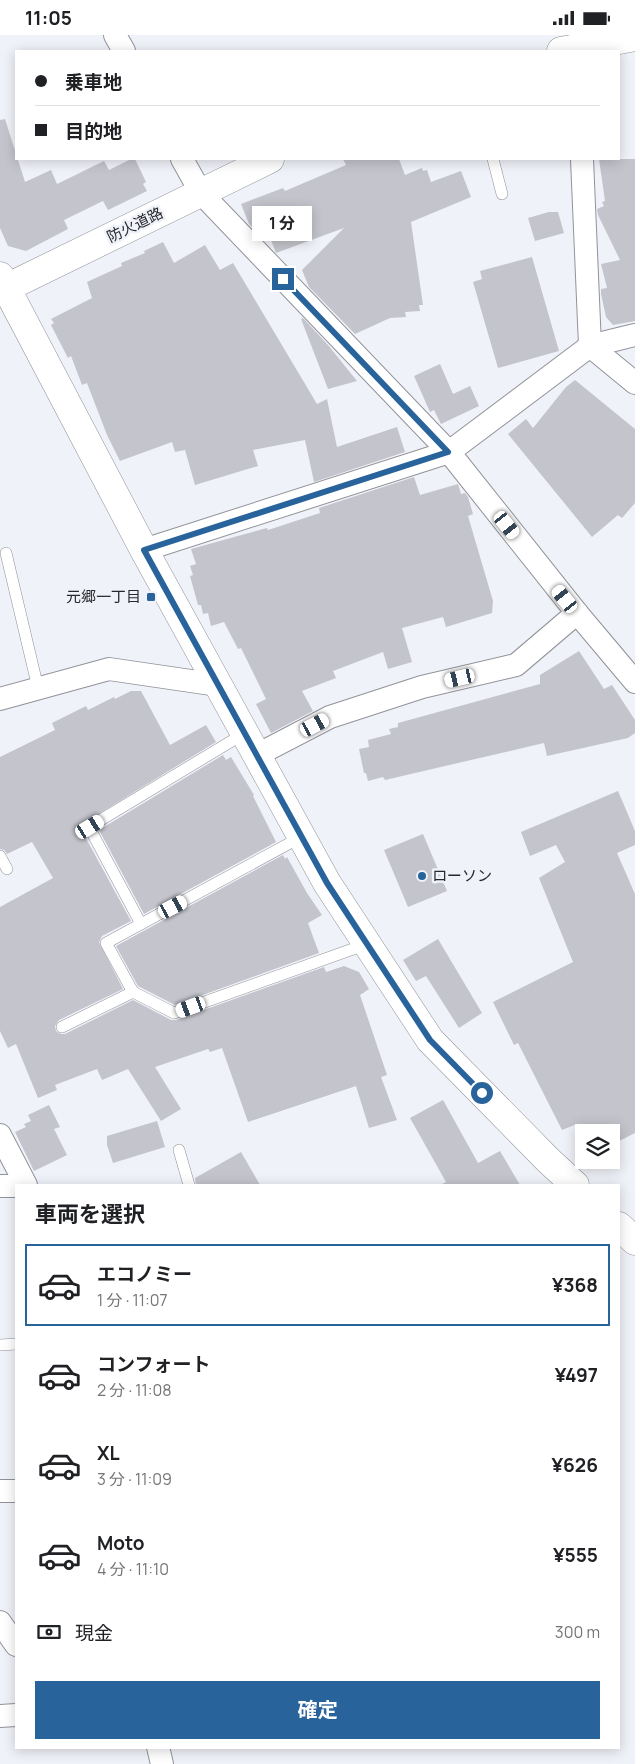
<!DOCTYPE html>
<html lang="ja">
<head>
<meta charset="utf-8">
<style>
	:root { --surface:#fff; --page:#f2f2f2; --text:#202124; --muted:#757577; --line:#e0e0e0; --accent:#28639b }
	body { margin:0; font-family:Manrope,"Noto Sans JP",sans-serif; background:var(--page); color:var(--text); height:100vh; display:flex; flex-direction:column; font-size:19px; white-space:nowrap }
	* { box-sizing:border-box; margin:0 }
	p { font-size:16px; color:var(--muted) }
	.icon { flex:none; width:28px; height:28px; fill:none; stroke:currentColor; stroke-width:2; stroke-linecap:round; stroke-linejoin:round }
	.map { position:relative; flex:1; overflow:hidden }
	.details { position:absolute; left:15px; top:1149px; width:605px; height:565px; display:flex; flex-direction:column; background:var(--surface); border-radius:0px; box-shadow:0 2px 12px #0003 }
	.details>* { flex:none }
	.hud { position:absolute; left:15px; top:15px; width:605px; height:110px; border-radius:0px; box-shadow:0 2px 12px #0003; display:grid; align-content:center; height:110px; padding:0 20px; background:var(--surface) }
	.controls { position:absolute; left:575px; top:1089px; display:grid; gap:10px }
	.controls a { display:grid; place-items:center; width:45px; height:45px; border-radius:0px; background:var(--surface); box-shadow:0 2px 12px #0003; font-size:25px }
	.end { position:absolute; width:22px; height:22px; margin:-11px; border:6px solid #28639b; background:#fff; box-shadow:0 0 0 2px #fff }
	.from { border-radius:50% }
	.bubble { position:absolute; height:35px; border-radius:0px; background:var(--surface); box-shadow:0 2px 12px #0003; font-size:16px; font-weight:700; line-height:35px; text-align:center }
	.car { position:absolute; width:15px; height:30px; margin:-15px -8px; border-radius:6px; box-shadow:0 0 4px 1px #0007; background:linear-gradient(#fff 24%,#345 0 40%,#fff 0 76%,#345 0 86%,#fff 0) }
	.hud b { display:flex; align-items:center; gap:18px; height:48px; font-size:19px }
	.hud b+b { border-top:1px solid var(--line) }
	.hud i { width:12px; height:12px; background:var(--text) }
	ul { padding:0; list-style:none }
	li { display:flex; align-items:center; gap:15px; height:82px; margin:0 10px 8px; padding:0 10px; border:2px solid transparent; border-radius:0px }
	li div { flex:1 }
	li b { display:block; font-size:19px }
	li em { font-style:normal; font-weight:700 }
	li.on { border-color:var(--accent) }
	li>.icon { width:45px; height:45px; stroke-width:1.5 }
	h2 { padding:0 20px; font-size:22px; line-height:60px }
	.pay { display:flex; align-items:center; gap:12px; height:55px; padding:0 20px; font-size:19px }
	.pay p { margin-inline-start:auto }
	.button { display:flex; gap:10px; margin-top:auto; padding:10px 20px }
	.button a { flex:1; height:58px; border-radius:0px; background:var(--accent); color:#fff; font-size:20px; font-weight:700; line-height:58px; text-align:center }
	.status { display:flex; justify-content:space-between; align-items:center; height:35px; padding:0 25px; background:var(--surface); direction:ltr }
	.status svg { height:14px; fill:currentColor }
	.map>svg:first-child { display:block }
	.building { fill:#c4c4cc }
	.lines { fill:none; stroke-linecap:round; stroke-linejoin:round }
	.lane-casing { stroke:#92939a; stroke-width:12 }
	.street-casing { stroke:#92939a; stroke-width:24 }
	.secondary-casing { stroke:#92939a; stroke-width:29 }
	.lane { stroke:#fff; stroke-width:11 }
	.street { stroke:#fff; stroke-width:22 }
	.secondary { stroke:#fff; stroke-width:28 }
	.route { stroke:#28639b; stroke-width:6 }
	.poi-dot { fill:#28639b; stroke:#f0f2f9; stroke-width:2 }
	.labels { text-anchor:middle; stroke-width:5; stroke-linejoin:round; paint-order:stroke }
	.street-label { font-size:15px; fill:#27282b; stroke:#f0f2f9 }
	.poi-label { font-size:15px; fill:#27282b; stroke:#f0f2f9; text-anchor:end }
</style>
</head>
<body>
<div class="status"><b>11:05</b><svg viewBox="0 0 49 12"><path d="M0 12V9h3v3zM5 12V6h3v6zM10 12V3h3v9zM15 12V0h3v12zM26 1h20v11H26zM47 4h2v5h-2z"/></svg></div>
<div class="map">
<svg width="635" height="1729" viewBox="0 0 635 1729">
	<rect width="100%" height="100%" fill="#f0f2f9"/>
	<g class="building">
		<polygon points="5,84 25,147 51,135 57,149 104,126 109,135 131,124 135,124 146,147 143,149 147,156 108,175 103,166 64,185 68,194 26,216 8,211 0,193 0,85"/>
		<polygon points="343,124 399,124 405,140 422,133 423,136 427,135 431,147 461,136 471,162 411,187 423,270 419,270 420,276 405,277 406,282 390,283 355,299 309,252 302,235 344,193 276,218 264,187 252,192 249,189 241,169 283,153 285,156 346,130"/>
		<polygon points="599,124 635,124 635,286 613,290 606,282 601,259 601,254 607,253 601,229 620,225 598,180 597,174 604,171 602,167 605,166"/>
		<polygon points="549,177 558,177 564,198 535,206 528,183"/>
		<polygon points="163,207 174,228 205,210 220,235 233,228 317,369 327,364 337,412 397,392 405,417 314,447 305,405 253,415 258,431 195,450 185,415 175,417 172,407 120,426 107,400 87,348 82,350 71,321 68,323 51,290 54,288 51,284 92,263 87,247 122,231 121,228 145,218 144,216"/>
		<polygon points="532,222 559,316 498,333 473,247 482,244 480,236"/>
		<polygon points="303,283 328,310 357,346 328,354 301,284"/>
		<polygon points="440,329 453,359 470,351 479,371 441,389 434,375 430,377 414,341"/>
		<polygon points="575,345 635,394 635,468 622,483 618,480 592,502 508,399 526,384 533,393 566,352"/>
		<polygon points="414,442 420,460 458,449 461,459 465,458 468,462 473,479 468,481 493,566 492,578 446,592 443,582 402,593 412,627 388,634 383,617 333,636 336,643 302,656 313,676 271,698 256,669 266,664 241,613 238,614 224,587 211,591 208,578 203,579 201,570 198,570 190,541 193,540 190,531 196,529 191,514 267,493 268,495 320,478 319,473"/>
		<polygon points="579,616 604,654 612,650 635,685 635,698 628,703 547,721 544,708 385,745 383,742 368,746 366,738 364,738 359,714 369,712 368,705 391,699 389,694 398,692 398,688 540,649 540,640"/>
		<polygon points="131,656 141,656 170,710 206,690 216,707 82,789 82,796 131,886 102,901 99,907 123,954 59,985 55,991 56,996 61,999 65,999 133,965 171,985 176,985 324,932 326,937 344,931 359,937 369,954 360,960 387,1040 381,1042 397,1085 369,1093 356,1051 248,1087 222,1013 210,1017 208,1014 155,1032 181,1074 161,1086 128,1034 102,1045 97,1034 55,1050 57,1055 38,1063 16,1009 8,1013 0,996 0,872 53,843 32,807 7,819 4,815 0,814 0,722 55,695 52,688 86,671 88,675 114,662 115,664"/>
		<polygon points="223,720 226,725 231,722 254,760 253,761 276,807 144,879 99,795"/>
		<polygon points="618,756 635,796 635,810 617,818 635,859 635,1098 611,1110 611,1098 584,1098 584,1102 577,1089 562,1095 518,1008 514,1010 493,967 573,927 539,843 565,827 556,810 530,821 521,797"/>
		<polygon points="423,799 447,856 408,872 384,815"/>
		<polygon points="283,820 285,824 287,822 307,858 322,880 308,888 319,918 175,970 138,951 116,911"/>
		<polygon points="438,904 482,978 459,993 426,941 416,946 403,925"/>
		<polygon points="443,1065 478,1128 500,1116 520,1150 440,1150 446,1147 410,1083"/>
		<polygon points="49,1070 60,1092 54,1094 67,1120 34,1136 15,1097 26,1092 24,1089 31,1086 28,1080"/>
		<polygon points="157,1086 165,1112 113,1128 107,1110 107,1101"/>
		<polygon points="241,1117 260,1150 196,1150 195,1143"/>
	</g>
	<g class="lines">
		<defs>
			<g id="lane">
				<polyline points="493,124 502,159"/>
				<polyline points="6,518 38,653"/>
				<polyline points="0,821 7,834"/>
				<polyline points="141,889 89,792 245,698"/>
				<polyline points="133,957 106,908 301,802"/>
				<polyline points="62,992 133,957 174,978 367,909"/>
				<polyline points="179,1115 189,1150"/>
				<polyline points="0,1310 16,1309"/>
			</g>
			<g id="street">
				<polyline points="115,0 124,16"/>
				<polyline points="182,124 201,158 449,417 577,578 635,647"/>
				<polyline points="582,124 590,311 635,348"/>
				<polyline points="144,515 449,417 590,311 635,300"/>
				<polyline points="0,664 109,634 218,650"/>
				<polyline points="257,720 330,682 422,652 516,630 577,578"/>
				<polyline points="0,1100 26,1150"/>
				<polyline points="0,1151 16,1151"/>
				<polyline points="0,1456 16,1456"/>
				<polyline points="0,1587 16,1610"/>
				<polyline points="0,1681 16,1680"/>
				<polyline points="158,1712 162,1729"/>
			</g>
			<g id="secondary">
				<polyline points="561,16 635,2"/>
				<polyline points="0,241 144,515 327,848 430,1005 548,1125 575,1150"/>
				<polyline points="0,256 270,124"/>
				<polyline points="619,1191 635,1206"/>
			</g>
		</defs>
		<use href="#lane" class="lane-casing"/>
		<use href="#street" class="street-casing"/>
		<use href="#secondary" class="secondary-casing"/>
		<use href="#lane" class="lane"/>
		<use href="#street" class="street"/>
		<use href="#secondary" class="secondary"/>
	</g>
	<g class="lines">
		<polyline class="route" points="283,244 448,417 144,515 327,848 430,1005 482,1058"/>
	</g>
	<g class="poi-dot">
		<rect x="146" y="557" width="10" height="10" rx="2.5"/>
		<circle cx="422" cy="841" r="5"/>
	</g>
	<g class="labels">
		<g class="street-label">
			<text transform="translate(135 190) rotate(-26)" y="5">防火道路</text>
		</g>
		<g class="poi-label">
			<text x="141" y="567">元郷一丁目</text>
			<text x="432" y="846" text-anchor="start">ローソン</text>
		</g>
	</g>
</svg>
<div class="controls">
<a><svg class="icon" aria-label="layers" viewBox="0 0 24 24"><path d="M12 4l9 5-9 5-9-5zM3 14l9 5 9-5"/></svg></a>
</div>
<i class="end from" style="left:482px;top:1058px"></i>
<i class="end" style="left:283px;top:244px"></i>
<div class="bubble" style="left:252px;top:171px;width:60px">1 分</div>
<i class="car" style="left:507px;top:490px;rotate:141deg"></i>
<i class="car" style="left:565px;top:564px;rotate:321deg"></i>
<i class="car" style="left:460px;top:643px;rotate:257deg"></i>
<i class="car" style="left:315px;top:690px;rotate:62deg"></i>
<i class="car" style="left:90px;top:792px;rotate:59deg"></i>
<i class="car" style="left:173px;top:872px;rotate:62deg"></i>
<i class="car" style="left:191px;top:972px;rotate:250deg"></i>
<div class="hud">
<b><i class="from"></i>乗車地</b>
<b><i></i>目的地</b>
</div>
<section class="details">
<h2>車両を選択</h2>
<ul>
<li class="on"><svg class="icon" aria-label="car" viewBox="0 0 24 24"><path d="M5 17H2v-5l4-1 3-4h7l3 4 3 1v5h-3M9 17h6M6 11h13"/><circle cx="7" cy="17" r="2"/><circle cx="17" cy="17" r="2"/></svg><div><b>エコノミー</b><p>1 分 · 11:07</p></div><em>¥368</em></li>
<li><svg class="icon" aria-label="car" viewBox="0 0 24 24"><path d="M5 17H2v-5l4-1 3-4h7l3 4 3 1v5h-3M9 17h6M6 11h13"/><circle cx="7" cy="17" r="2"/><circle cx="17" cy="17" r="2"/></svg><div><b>コンフォート</b><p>2 分 · 11:08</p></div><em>¥497</em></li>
<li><svg class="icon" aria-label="car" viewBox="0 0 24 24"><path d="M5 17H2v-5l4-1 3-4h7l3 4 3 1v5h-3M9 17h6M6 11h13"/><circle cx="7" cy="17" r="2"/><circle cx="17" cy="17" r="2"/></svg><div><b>XL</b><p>3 分 · 11:09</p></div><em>¥626</em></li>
<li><svg class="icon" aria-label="car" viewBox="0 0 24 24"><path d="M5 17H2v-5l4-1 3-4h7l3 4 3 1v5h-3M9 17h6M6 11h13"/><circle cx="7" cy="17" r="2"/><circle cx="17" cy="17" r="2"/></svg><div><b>Moto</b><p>4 分 · 11:10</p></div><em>¥555</em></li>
</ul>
<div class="pay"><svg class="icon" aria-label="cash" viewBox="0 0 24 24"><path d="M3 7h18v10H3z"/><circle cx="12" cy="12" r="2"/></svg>現金<p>300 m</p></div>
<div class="button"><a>確定</a></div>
</section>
</div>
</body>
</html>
